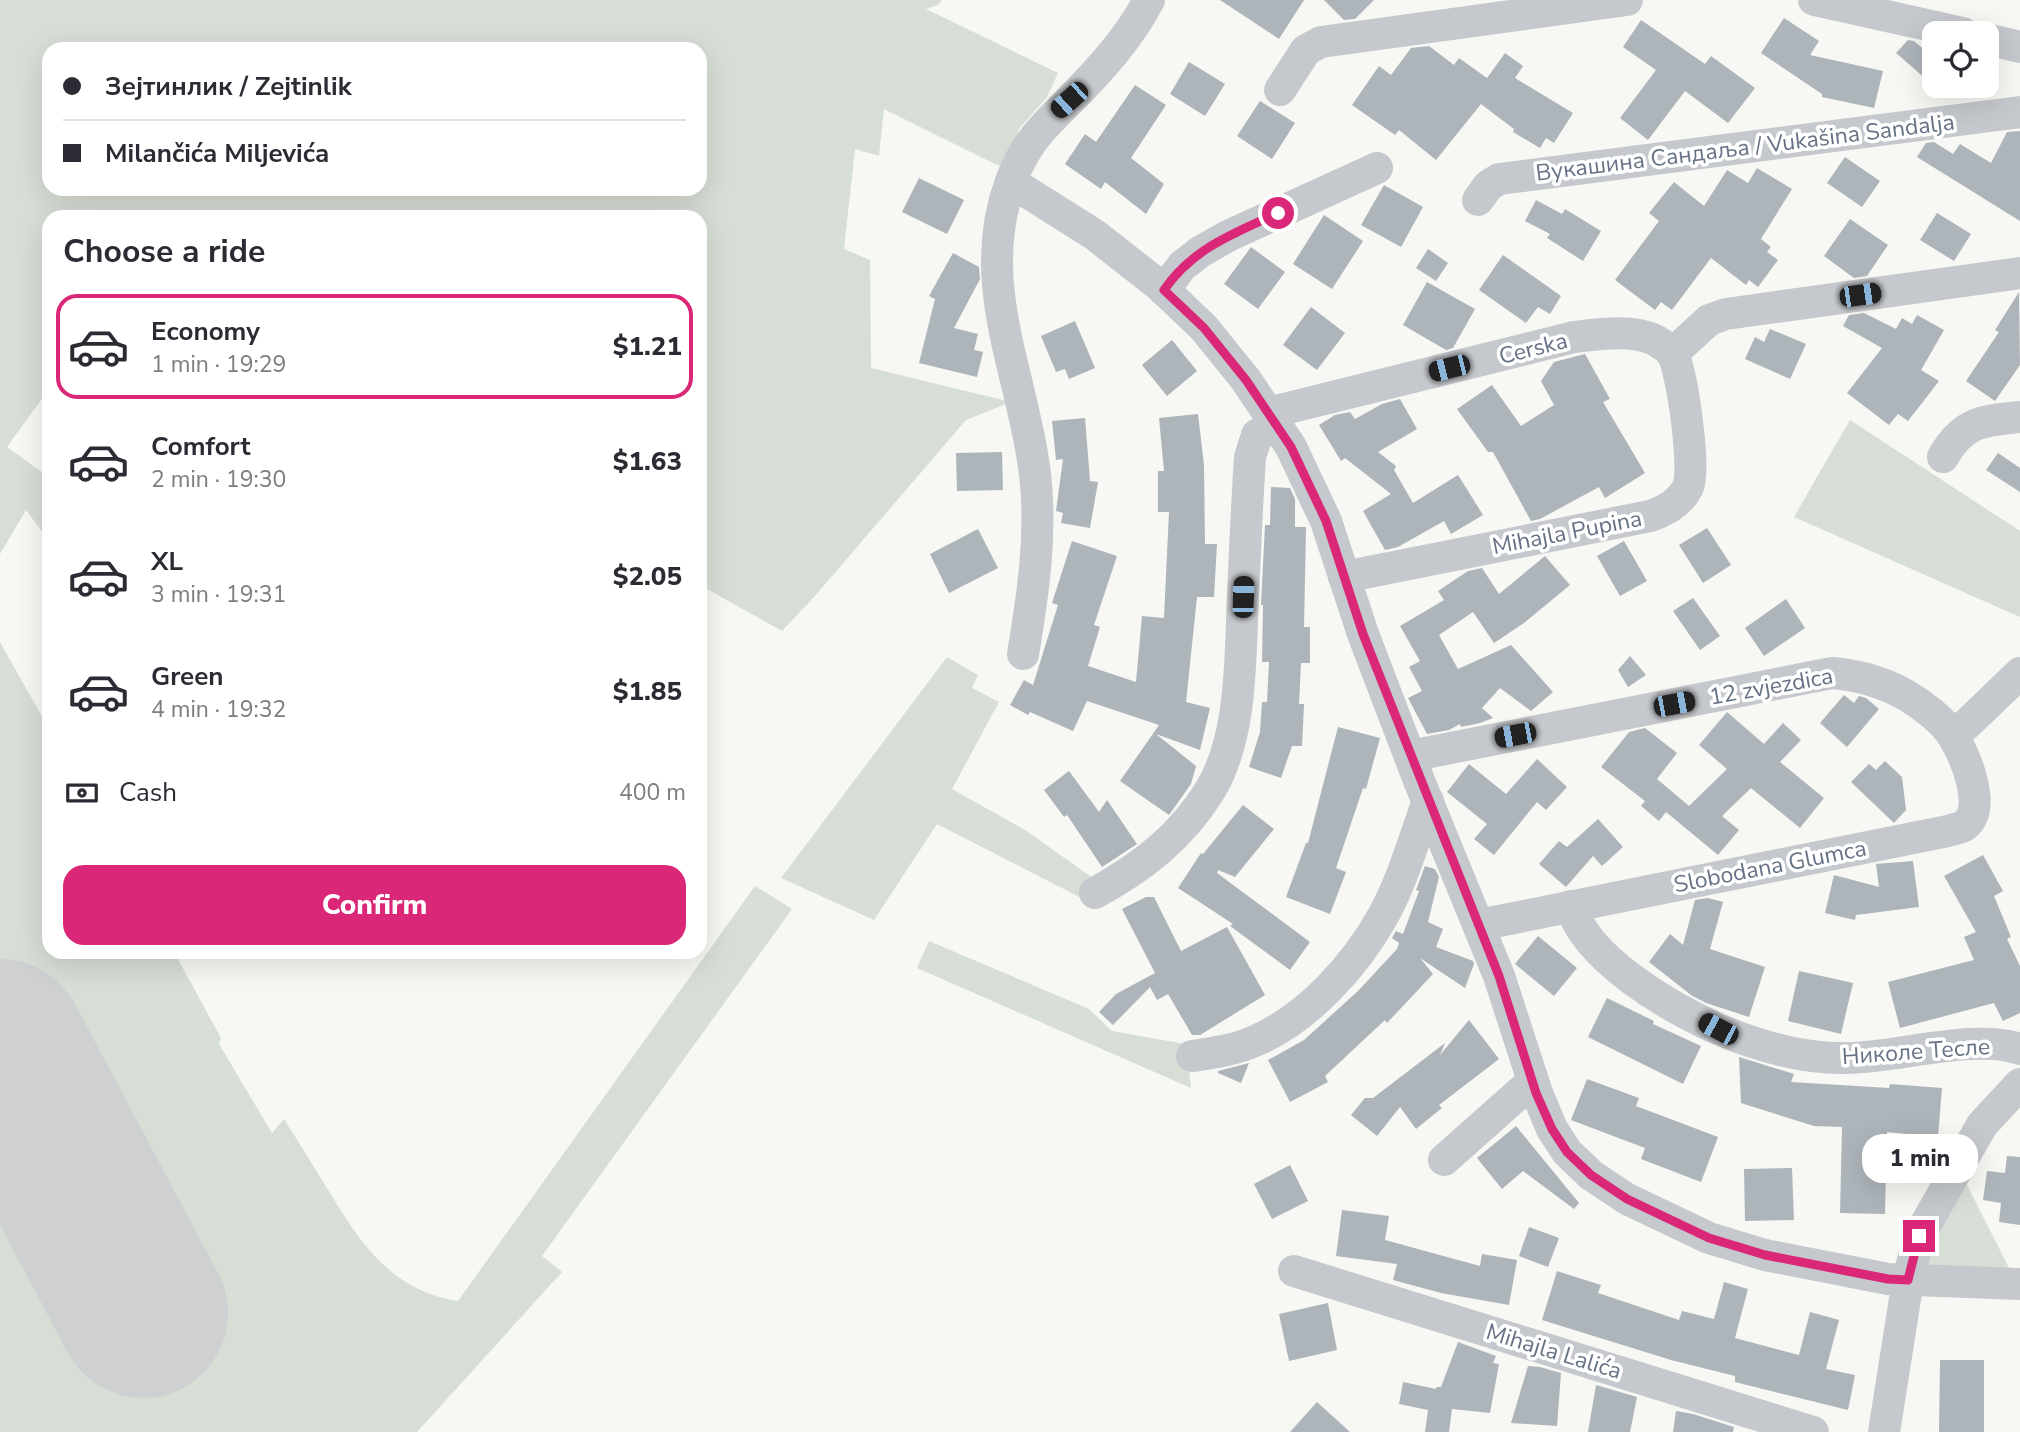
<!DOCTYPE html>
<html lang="en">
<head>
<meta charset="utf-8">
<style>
	:root { --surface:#fff; --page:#f2f2f3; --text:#2b2b33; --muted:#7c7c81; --line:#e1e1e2; --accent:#db2777 }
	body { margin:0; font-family:"Nunito Sans",sans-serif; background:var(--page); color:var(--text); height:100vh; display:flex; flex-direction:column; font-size:26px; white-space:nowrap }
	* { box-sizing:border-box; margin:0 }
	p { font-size:23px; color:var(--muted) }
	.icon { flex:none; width:38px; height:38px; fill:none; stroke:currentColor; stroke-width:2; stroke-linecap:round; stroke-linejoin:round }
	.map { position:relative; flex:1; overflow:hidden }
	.sheet { position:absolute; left:42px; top:210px; width:665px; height:749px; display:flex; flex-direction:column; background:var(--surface); border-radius:21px; box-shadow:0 7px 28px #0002 }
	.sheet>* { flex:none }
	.banner { position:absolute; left:42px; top:42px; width:665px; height:154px; border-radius:21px; box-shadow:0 7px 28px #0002; display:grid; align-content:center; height:154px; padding:0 21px; background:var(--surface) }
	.controls { position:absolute; left:1922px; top:21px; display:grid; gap:14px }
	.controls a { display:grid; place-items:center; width:77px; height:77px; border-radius:14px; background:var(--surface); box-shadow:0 7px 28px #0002; font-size:35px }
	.end { position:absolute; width:32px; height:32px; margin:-16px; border:9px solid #db2777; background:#fff; box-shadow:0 0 0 4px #fff }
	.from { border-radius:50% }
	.bubble { position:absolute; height:49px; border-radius:21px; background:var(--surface); box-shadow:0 7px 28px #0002; font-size:23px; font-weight:800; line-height:49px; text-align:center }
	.car { position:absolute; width:21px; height:42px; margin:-21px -10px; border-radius:9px; box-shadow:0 0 5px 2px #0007; background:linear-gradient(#222 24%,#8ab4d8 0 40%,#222 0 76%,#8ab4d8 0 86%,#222 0) }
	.banner b { display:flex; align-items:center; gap:24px; height:66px; font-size:26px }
	.banner b+b { border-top:2px solid var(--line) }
	.banner i { width:18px; height:18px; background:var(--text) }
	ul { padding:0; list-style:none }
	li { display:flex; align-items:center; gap:21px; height:105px; margin:0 14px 10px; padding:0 7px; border:4px solid transparent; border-radius:21px }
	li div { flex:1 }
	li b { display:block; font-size:26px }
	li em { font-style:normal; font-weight:800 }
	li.active { border-color:var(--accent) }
	li>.icon { width:63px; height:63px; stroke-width:1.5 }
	h2 { padding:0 21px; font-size:32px; line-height:84px }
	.pay { display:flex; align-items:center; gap:18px; height:77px; padding:0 21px; font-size:26px }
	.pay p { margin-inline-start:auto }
	.action { display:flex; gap:14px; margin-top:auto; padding:14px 21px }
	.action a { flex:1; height:80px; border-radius:21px; background:var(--accent); color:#fff; font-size:28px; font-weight:800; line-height:80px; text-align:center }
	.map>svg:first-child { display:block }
	.green { fill:#d7ded5; fill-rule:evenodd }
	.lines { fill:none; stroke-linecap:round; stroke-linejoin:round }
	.runway { stroke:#ced0d2; stroke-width:170 }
	.building { fill:#adb4ba }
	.minor { stroke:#c5c8cc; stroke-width:32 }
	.route { stroke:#db2777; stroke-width:9 }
	.labels { text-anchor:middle; stroke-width:7; stroke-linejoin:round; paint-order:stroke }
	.street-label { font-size:23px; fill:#667285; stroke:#fff }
</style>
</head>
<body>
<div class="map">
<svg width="2020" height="1432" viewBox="0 0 2020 1432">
	<rect width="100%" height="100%" fill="#f7f7f4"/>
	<g class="green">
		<path d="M0 0H942L938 5 926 9 1058 73 1047 97 1019 129 1013 149 1015 174 884 109 879 156 855 149 844 249 870 260 871 368 1011 402 966 420 815 596 782 631 700 585V217H49V389L7 447 49 477V541L26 510 0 554ZM49 49H700V189H49Z"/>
		<polygon points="1850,420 2020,531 2020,617 1794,517"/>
		<path d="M0 642 49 729V952H174L221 1038 219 1044 272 1133 284 1119C300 1144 315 1169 330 1193 362 1246 393 1291 458 1301L755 886 792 909 542 1256 562 1272 417 1432H0Z"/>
		<polygon points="947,657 978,675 972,688 999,702 952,789 1025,830 1093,878 1097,906 937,824 874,920 781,878"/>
		<polygon points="929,941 1089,1009 1112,1031 1191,1045 1188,1062 1191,1088 917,968"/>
		<polygon points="1965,1181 2013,1276 1925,1270 1933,1245"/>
	</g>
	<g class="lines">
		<polyline class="runway" points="0,1044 143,1313"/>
	</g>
	<g class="building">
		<polygon points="1220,0 1304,0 1279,39"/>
		<polygon points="1324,0 1374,0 1355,19 1344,20"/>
		<polygon points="1784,18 1819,41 1810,55 1883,71 1874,108 1822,97 1822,94 1761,53"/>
		<polygon points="1641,20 1705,64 1711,56 1755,88 1728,123 1685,91 1648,140 1620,118 1656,70 1623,47"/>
		<polygon points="1908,40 1914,41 1934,58 1934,86 1896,53"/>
		<polygon points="1429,46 1454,65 1459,58 1487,78 1505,53 1523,66 1515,78 1573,113 1554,143 1546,138 1540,148 1513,132 1514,129 1481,104 1436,160 1399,130 1395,135 1352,105 1379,66 1391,75 1411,48"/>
		<polygon points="1189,62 1225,84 1205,116 1170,94"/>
		<polygon points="1135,85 1166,105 1131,158 1164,184 1146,214 1105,182 1101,189 1065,164 1085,134 1096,142"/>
		<polygon points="1260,101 1295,123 1272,159 1237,136"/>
		<polygon points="2020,131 2020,221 1917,157 1926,143 1934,142 1953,154 1960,144 1991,163 2007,132"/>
		<polygon points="1845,157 1880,181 1862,207 1827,183"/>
		<polygon points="1757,168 1792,189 1761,239 1771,247 1767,252 1778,260 1758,287 1749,280 1746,285 1711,258 1672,310 1661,302 1655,310 1615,280 1659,221 1649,213 1674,182 1704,206 1727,170 1748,183"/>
		<polygon points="919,178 964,200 947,234 902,212"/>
		<polygon points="1384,185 1423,207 1401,247 1361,225"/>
		<polygon points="1536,200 1562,214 1565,209 1601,231 1583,261 1547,238 1550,234 1525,221"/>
		<polygon points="1937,213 1971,234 1954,261 1920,240"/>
		<polygon points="1324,215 1363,241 1332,289 1293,264"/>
		<polygon points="1850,219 1888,245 1867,276 1854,278 1824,256"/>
		<polygon points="1251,247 1285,272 1258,309 1224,284"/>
		<polygon points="1428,249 1448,263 1436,281 1416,268"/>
		<polygon points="953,253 979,267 980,279 954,328 978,334 974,350 983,352 977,377 919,363 935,299 929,296"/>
		<polygon points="1503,255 1561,296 1550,314 1538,307 1526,323 1479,290"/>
		<polygon points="1427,282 1475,309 1453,348 1446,350 1403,325"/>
		<polygon points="2019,292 2020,365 1995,401 1966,381 1999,332 1995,330"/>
		<polygon points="1311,307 1345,333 1317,370 1283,345"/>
		<polygon points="1864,313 1896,329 1902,318 1912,324 1917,315 1944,330 1921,370 1939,381 1908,421 1898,414 1889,425 1847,393 1882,348 1843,326 1849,315"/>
		<polygon points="1075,321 1095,368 1069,379 1065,369 1056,372 1041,336"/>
		<polygon points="1770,329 1806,344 1790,379 1745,359 1755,337 1764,342"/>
		<polygon points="1172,340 1197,371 1167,396 1142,365"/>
		<polygon points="1585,354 1610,399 1603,402 1645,473 1605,498 1599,487 1540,519 1531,521 1493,452 1488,452 1457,409 1492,385 1521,426 1554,405 1541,381 1554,362"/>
		<polygon points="1400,399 1417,429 1378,452 1396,466 1394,470 1413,503 1458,475 1483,515 1451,534 1444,521 1398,547 1385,550 1363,511 1391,494 1345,458 1341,461 1319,425 1335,415 1350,412 1355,419 1382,404"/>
		<polygon points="1198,414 1204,465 1205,544 1217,544 1214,597 1197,597 1186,702 1210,708 1200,750 1156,734 1196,766 1191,784 1169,815 1120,781 1159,725 1087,701 1073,731 1030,712 1028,715 1010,705 1024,680 1033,685 1058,605 1052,603 1072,541 1117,556 1094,625 1100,627 1088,666 1136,682 1142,616 1164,618 1169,512 1158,512 1158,471 1164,471 1159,418"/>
		<polygon points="1085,418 1090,481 1098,482 1090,528 1061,523 1063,513 1056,511 1063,459 1056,460 1052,421"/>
		<polygon points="1002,452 1003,490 957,491 956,453"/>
		<polygon points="1998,453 2020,468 2020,492 1986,470"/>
		<polygon points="1271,487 1290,488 1295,499 1295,527 1306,527 1304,627 1310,627 1310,663 1301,663 1299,704 1304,704 1302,746 1292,746 1281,778 1249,767 1260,732 1262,702 1267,702 1269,662 1262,662 1263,605 1261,605 1265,525 1270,525"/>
		<polygon points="1707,528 1731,565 1703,583 1679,545"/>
		<polygon points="978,529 998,568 949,593 930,554"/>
		<polygon points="1624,541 1647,581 1620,596 1597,556"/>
		<polygon points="1545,556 1570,585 1524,623 1494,643 1473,612 1439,635 1458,669 1511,645 1553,692 1531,711 1500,688 1482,708 1493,718 1480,723 1461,727 1460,724 1449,730 1427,734 1408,698 1422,691 1409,667 1420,661 1400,626 1444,600 1438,591 1468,571 1482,568 1499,594"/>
		<polygon points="1693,598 1720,636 1700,650 1673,611"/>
		<polygon points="1786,599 1805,628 1764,656 1745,628"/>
		<polygon points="1630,656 1646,675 1628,687 1618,670"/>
		<polygon points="1844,695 1854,703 1859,696 1866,698 1879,709 1847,747 1820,723"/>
		<polygon points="1727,712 1764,744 1783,723 1801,740 1780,762 1824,798 1800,828 1751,788 1722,816 1739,830 1718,855 1666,812 1659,821 1641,806 1645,801 1601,767 1629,732 1645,728 1677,753 1657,779 1689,806 1727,769 1699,745"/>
		<polygon points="1338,727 1380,738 1366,789 1363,788 1336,868 1346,872 1330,914 1286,897 1306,843 1308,843"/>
		<polygon points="1537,759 1567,787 1546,810 1537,802 1494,855 1474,839 1487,824 1447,792 1469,764 1506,794"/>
		<polygon points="1885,761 1902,777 1906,810 1894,823 1851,782 1869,764 1876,770"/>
		<polygon points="1069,771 1099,812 1107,800 1137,844 1102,867 1067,815 1064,817 1044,790"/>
		<polygon points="1243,805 1274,829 1235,877 1218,870 1217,873 1310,942 1290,970 1230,926 1233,924 1178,888 1201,853 1203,854"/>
		<polygon points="1598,819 1623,847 1602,866 1593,856 1566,887 1539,864 1559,841 1567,847"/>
		<polygon points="1983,855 2003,891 1994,896 2011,937 2007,939 2020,966 2020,1013 2003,1021 1994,1003 1900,1028 1888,982 1974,960 1964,937 1976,932 1944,876"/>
		<polygon points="1913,861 1919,907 1856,915 1855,920 1825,913 1834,875 1879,887 1876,864"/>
		<polygon points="1425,866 1435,869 1439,877 1428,922 1443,929 1436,947 1473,961 1474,964 1465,988 1420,958 1433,974 1387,1023 1385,1020 1325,1076 1328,1082 1290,1102 1268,1060 1304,1040 1358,991 1397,949 1399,943 1392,938 1396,931 1403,934 1419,891 1416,890"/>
		<polygon points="1146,897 1154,897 1181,951 1227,927 1265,995 1200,1035 1192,1035 1168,994 1157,1000 1150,987 1113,1025 1099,1012 1116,994 1155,973 1122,909"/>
		<polygon points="1708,898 1723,902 1710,949 1765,967 1749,1017 1706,1003 1691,995 1649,962 1670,934 1683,945 1695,900"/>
		<polygon points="1538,936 1577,968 1554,996 1515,964"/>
		<polygon points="1799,971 1853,983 1841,1034 1788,1021"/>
		<polygon points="1607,998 1654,1021 1653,1024 1701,1046 1683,1084 1588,1037"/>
		<polygon points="1469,1020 1499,1059 1439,1105 1442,1108 1416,1129 1400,1107 1377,1136 1351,1115 1365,1098 1373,1098 1445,1043 1440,1055"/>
		<polygon points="1739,1057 1794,1074 1791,1082 1889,1088 1890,1084 1942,1088 1938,1137 1887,1132 1885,1214 1840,1213 1842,1127 1814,1126 1741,1103"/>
		<polygon points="1249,1063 1241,1083 1218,1073 1218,1071"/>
		<polygon points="1587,1079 1639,1098 1636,1106 1718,1137 1701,1182 1641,1159 1645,1148 1571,1120"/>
		<polygon points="1516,1126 1579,1203 1574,1209 1523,1171 1502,1189 1477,1158"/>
		<polygon points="2007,1156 2020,1157 2020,1225 1999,1222 2001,1203 1983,1200 1987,1171 2005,1173"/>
		<polygon points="1290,1165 1308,1201 1272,1219 1254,1184"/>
		<polygon points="1792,1168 1794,1220 1745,1221 1744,1169"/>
		<polygon points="1342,1210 1389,1216 1385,1240 1480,1266 1482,1254 1517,1260 1509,1305 1441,1293 1393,1280 1397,1264 1336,1256"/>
		<polygon points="1529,1227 1559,1238 1548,1267 1519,1256"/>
		<polygon points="1557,1271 1601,1285 1598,1293 1679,1320 1682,1311 1714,1319 1724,1282 1748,1289 1735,1338 1799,1355 1810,1312 1839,1320 1826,1369 1855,1375 1848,1410 1735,1382 1735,1376 1671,1360 1542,1320"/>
		<polygon points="1328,1303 1337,1350 1289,1361 1279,1314"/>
		<polygon points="1458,1342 1496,1356 1493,1363 1499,1364 1490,1413 1452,1409 1449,1432 1425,1432 1428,1410 1399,1404 1403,1382 1436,1389 1436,1387 1441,1387"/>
		<polygon points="1940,1360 1984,1360 1984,1432 1939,1432"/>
		<polygon points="1528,1366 1540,1367 1561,1373 1557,1426 1511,1423"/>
		<polygon points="1596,1385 1637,1397 1630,1432 1588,1432"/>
		<polygon points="1317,1402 1350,1432 1290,1432"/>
		<polygon points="1676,1411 1693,1414 1734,1427 1733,1432 1673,1432"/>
	</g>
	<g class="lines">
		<g class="minor">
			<polyline points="1814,0 1963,33"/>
			<polyline points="1986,39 2020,47"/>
			<polyline points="1280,90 1306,50 1321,42 1627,0"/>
			<polyline points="1011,182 1095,235 1160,286 1204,328 1246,380 1291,447 1326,521 1363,634 1420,783 1499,976 1537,1093 1552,1129 1567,1152 1591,1175 1627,1199 1709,1238 1765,1255 1888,1279 2020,1284"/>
			<polyline points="1478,200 1488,186 1499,179 2020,112"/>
			<polyline points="1164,290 1182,266 1200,252 1228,236 1377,168"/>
			<polyline points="1672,354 1709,320 1726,314 2020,273"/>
			<path d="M1268 413 1574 337C1599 334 1631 329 1655 340 1660 343 1668 348 1672 353 1682 368 1696 471 1688 487 1681 502 1665 511 1650 516L1344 577"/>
			<path d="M1943 457C1963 421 1983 421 2020 417"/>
			<path d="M1023 654C1033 595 1042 533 1035 474 1023 374 973 283 1011 181 1026 142 1042 128 1070 100 1100 70 1129 38 1149 0"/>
			<polyline points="1952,734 1967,724 2020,673"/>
			<path d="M1410 756 1832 673C1858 675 1882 682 1904 694 1920 703 1943 720 1953 736 1965 756 1988 808 1964 826 1960 828 1953 829 1948 831L1479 925"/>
			<path d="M1095 893C1142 867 1180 838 1209 792 1243 738 1240 657 1243 595 1245 549 1247 503 1250 457L1257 435 1275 424"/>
			<path d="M1571 906C1586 959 1669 1007 1718 1029 1757 1046 1804 1059 1846 1058 1896 1058 1975 1033 2020 1049"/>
			<path d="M1192 1056C1213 1053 1235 1050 1255 1041 1308 1018 1355 966 1383 916 1403 880 1414 839 1428 801"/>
			<polyline points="1444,1160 1533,1081"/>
			<polyline points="1294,1271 1813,1432"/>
			<polyline points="1884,1432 1908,1280 1919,1236 1982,1125 2020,1084"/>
		</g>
	</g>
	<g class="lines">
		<path class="route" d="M1278 213C1233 234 1193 248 1164 290L1204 328 1246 380 1291 447 1326 521 1363 634 1499 976 1536 1093 1552 1129 1567 1152 1591 1175 1627 1199 1709 1238 1765 1255 1888 1279 1908 1280 1919 1236"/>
	</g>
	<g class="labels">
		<g class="street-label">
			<text transform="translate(1745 147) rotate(-7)" y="8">Вукашина Сандаља / Vukašina Sandalja</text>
			<text transform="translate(1533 348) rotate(-14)" y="8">Cerska</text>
			<text transform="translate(1567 532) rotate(-11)" y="8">Mihajla Pupina</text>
			<text transform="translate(1771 686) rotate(-10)" y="8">12 zvjezdica</text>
			<text transform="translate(1770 866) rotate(-11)" y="8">Slobodana Glumca</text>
			<text transform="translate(1916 1051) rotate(-4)" y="8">Николе Тесле</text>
			<text transform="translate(1554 1351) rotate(17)" y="8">Mihajla Lalića</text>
		</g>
	</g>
</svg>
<div class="controls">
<a><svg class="icon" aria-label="locate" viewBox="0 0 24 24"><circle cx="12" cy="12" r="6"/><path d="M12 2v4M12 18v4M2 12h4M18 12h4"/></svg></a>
</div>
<i class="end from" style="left:1278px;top:213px"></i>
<i class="end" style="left:1919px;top:1236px"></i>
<div class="bubble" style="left:1862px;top:1134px;width:116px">1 min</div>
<i class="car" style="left:1069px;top:100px;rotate:228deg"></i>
<i class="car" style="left:1860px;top:295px;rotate:82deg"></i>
<i class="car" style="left:1449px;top:368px;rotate:256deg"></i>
<i class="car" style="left:1243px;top:597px;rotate:2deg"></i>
<i class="car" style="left:1674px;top:704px;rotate:79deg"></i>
<i class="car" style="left:1515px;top:735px;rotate:259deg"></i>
<i class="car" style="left:1718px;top:1029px;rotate:298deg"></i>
<div class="banner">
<b><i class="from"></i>Зејтинлик / Zejtinlik</b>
<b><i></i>Milančića Miljevića</b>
</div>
<section class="sheet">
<h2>Choose a ride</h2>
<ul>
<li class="active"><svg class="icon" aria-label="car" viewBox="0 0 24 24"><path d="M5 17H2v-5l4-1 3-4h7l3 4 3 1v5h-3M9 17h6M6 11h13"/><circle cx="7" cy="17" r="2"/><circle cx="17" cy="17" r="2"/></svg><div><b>Economy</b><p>1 min · 19:29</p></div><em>$1.21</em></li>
<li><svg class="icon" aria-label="car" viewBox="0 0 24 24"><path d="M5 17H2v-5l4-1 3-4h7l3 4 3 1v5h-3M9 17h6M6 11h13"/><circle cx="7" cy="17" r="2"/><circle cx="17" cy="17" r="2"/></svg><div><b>Comfort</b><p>2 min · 19:30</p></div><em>$1.63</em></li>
<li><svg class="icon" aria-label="car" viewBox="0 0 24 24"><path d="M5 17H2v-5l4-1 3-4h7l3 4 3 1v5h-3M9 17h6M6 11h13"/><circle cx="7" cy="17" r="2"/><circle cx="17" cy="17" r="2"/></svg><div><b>XL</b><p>3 min · 19:31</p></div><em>$2.05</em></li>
<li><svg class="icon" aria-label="car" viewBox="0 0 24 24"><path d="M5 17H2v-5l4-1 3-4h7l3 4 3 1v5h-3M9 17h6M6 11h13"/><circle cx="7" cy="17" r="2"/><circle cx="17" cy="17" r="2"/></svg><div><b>Green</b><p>4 min · 19:32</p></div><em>$1.85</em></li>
</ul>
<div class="pay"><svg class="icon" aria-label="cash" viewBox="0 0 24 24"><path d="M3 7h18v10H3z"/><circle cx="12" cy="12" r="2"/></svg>Cash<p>400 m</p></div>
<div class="action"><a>Confirm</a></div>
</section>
</div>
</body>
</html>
